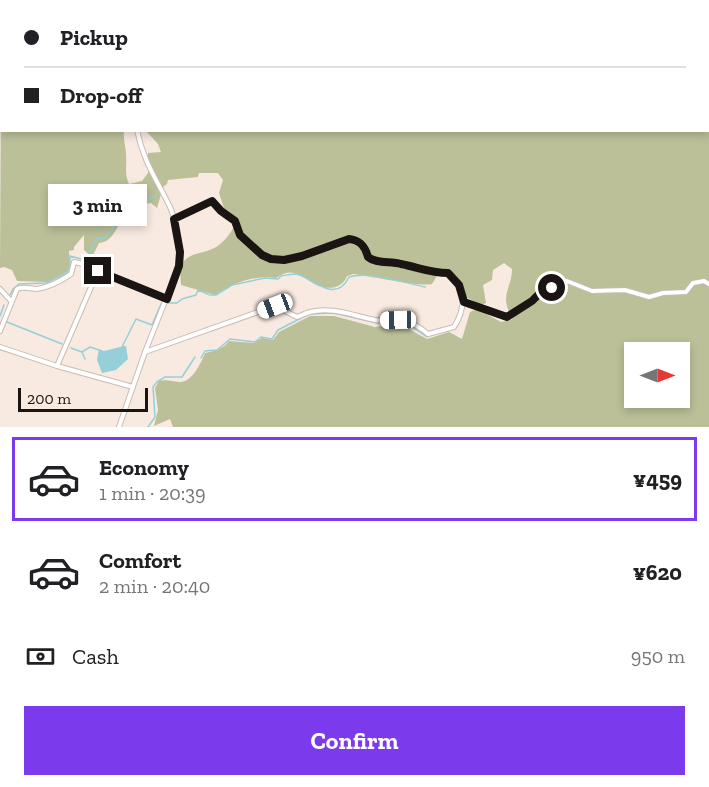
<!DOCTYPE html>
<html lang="en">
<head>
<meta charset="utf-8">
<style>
	:root { --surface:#fff; --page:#f2f2f2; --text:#202124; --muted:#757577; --line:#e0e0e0; --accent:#7c3aed }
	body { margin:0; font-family:"Zilla Slab",serif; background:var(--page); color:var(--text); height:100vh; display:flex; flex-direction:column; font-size:22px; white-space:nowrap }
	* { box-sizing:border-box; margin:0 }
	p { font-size:20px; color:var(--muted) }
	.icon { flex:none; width:33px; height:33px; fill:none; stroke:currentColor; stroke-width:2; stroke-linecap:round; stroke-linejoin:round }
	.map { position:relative; height:427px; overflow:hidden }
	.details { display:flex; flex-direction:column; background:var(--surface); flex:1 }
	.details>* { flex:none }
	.top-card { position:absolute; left:0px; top:0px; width:710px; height:132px; box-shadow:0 3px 9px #0003; display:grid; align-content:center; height:132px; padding:0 24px; background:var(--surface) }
	.needle { width:39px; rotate:90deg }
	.buttons { position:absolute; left:624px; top:342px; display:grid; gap:12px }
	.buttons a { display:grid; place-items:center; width:66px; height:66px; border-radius:0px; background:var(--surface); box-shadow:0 3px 9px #0003; font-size:30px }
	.scale { position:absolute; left:18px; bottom:15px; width:130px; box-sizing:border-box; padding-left:6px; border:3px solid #1a1512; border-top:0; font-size:16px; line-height:21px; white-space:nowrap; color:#1a1512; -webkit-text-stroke:4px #f8eae1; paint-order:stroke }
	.end { position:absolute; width:27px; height:27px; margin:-14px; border:8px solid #1a1512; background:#fff; box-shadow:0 0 0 3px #fff }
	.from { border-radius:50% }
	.bubble { position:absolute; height:42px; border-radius:0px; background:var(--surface); box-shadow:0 3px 9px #0003; font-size:20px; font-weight:700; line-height:42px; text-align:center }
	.car { position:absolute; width:18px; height:36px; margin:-18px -9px; border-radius:8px; box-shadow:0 0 4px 2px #0007; background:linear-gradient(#fff 24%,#345 0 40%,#fff 0 76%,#345 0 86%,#fff 0) }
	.top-card b { display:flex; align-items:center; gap:21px; height:57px; font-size:22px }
	.top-card b+b { border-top:2px solid var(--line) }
	.top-card i { width:15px; height:15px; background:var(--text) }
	ul { padding:10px 0 0; list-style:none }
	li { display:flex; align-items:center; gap:18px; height:84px; margin:0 12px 9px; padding:0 12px; border:3px solid transparent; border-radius:0px }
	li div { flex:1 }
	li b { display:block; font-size:22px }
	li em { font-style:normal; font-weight:700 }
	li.on { border-color:var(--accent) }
	li>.icon { width:54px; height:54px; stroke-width:1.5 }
	.pay { display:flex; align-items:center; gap:15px; height:66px; padding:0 24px; font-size:22px }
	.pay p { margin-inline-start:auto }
	.primary-button { display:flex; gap:12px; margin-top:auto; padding:12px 24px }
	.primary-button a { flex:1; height:69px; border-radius:0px; background:var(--accent); color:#fff; font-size:24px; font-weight:700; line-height:69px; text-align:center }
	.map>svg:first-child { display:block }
	.green { fill:#bbc098; fill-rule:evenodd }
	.water { fill:#95cfd8 }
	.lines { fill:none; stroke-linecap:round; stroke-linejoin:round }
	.stream { stroke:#95cfd8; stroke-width:1.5 }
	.street-casing { stroke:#c9bcb3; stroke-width:6 }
	.street { stroke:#fff; stroke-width:4 }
	.route { stroke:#1a1512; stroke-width:8 }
</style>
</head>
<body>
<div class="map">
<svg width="709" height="427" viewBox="0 0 709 427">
	<rect width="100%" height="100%" fill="#f8eae1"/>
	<path class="green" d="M208 0H709V427H173L170 419 154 426 158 410 155 388 159 381C168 379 171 381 179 382 192 383 201 363 205 353 215 351 223 349 229 341L254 343 262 338 273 340 279 332 310 316H334L375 327 394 325 407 328 427 339 449 332 462 339 470 312 477 309 501 322 511 320 517 313 509 312C501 293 512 287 512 269L504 263 493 270 492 280 483 285 486 303 481 305 466 297 458 278 451 271H440L432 284C421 287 369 276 354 274L347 276C342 288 331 290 319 286 304 281 296 264 276 278 253 275 234 283 215 295L181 285C177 246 200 259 219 245 227 239 232 230 237 222L234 216 225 211 219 193 223 180 218 173H199L198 177 168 180 167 184 163 187 157 208 151 203 137 205 135 199 118 223 119 225C114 233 110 242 99 243L92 257 84 250V235L74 247V250L69 251 70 265 67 272 47 282 17 281 12 270 4 267 0 268 1 81 2 130 124 131C123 140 126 146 126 155 127 166 124 173 129 184L142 181 148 173V153L161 152 158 144 146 131 708 130V2ZM634 352H680V398H634Z"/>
	<polygon class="water" points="124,346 126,346 128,359 116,370 102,373 97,360 99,349 104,351"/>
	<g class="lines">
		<g class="stream">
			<polyline points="8,0 14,2"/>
			<polyline points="36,0 39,2"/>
			<polyline points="138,0 143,2"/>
			<polyline points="93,2 98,0"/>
			<polyline points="159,2 163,0"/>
			<path d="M10 295 13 289 19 284 46 283 67 273 70 266V256L85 260 97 238 103 239C116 228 120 210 135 201 144 203 149 201 156 195"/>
			<path d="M168 303H177L182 299 196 295 198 290 210 295H216L232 285 265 278 278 279 281 276C286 275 291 274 296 274 311 276 335 306 349 277 369 271 405 283 425 287"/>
			<polyline points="0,316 4,305"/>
			<polyline points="7,322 62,344"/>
			<polyline points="398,323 412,327 427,337"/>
			<polyline points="122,347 136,319 152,325 161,304"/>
			<polyline points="71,348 82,352 85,359"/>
			<polyline points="82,352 90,347 99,350"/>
			<polyline points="201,358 205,351 217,350 230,339 255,342 261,337 272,339 278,330 309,314 334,313 377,323 393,323"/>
			<polyline points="148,427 155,417 153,387 157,382 165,377 182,377 195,357"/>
		</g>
		<defs>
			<g id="street">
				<polyline points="27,0 34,2"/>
				<polyline points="210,2 213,0"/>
				<polyline points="0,38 2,38"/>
				<polyline points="0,289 11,301"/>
				<polyline points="464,302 507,317 532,301 543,290 552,288 567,281 592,291 625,290 649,297 663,293 686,292 693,283 704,281 709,284"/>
				<path d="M0 331 17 289C24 286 30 289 37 289 50 287 61 281 71 274L74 262 79 263 167 299"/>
				<polyline points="0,347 57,366 133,387"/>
				<path d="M145 352 275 306 297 317C301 316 305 313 310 312 331 306 354 316 375 320 401 324 405 315 428 334L454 327C465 310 468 286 448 273 429 273 412 264 393 263 387 262 376 263 370 259 361 253 370 241 349 239L292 259H271L262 255 241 235 235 221 221 211 212 201 174 219"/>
				<polyline points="57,366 98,271"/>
				<path d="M119 427 145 352 179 266C181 250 177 223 170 207 157 180 143 161 137 130"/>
			</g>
		</defs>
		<use href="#street" class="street-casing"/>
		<use href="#street" class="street"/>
	</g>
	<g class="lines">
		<path class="route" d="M98 271 167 299 179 266 180 252 174 219 212 201 221 211 235 221 240 235 262 255 271 259 284 260 302 256 349 239C360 240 365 246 368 257 376 264 390 261 401 264 417 267 431 273 448 273L459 285 464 302 507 317 532 301 543 290 552 288"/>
	</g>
</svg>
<div class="buttons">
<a><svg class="needle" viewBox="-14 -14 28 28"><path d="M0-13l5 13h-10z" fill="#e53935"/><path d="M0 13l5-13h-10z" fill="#757577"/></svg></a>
</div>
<div class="scale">200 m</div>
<i class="end from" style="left:552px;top:288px"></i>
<i class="end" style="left:98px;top:271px"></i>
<div class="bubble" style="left:48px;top:184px;width:99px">3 min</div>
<i class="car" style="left:275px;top:306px;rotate:249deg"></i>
<i class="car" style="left:398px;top:320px;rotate:269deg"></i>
<div class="top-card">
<b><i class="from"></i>Pickup</b>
<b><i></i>Drop-off</b>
</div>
</div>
<section class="details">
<ul>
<li class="on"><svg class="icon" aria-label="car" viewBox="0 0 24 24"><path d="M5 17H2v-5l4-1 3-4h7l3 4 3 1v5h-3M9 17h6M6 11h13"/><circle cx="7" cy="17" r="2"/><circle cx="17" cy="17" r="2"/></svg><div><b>Economy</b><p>1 min · 20:39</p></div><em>¥459</em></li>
<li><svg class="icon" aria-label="car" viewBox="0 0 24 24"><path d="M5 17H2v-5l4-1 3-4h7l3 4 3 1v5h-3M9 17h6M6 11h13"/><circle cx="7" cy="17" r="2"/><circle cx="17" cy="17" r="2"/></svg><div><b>Comfort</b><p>2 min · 20:40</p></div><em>¥620</em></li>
</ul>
<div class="pay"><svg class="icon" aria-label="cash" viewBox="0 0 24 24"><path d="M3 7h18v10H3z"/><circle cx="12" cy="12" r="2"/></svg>Cash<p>950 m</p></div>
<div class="primary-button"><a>Confirm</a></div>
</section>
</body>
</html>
